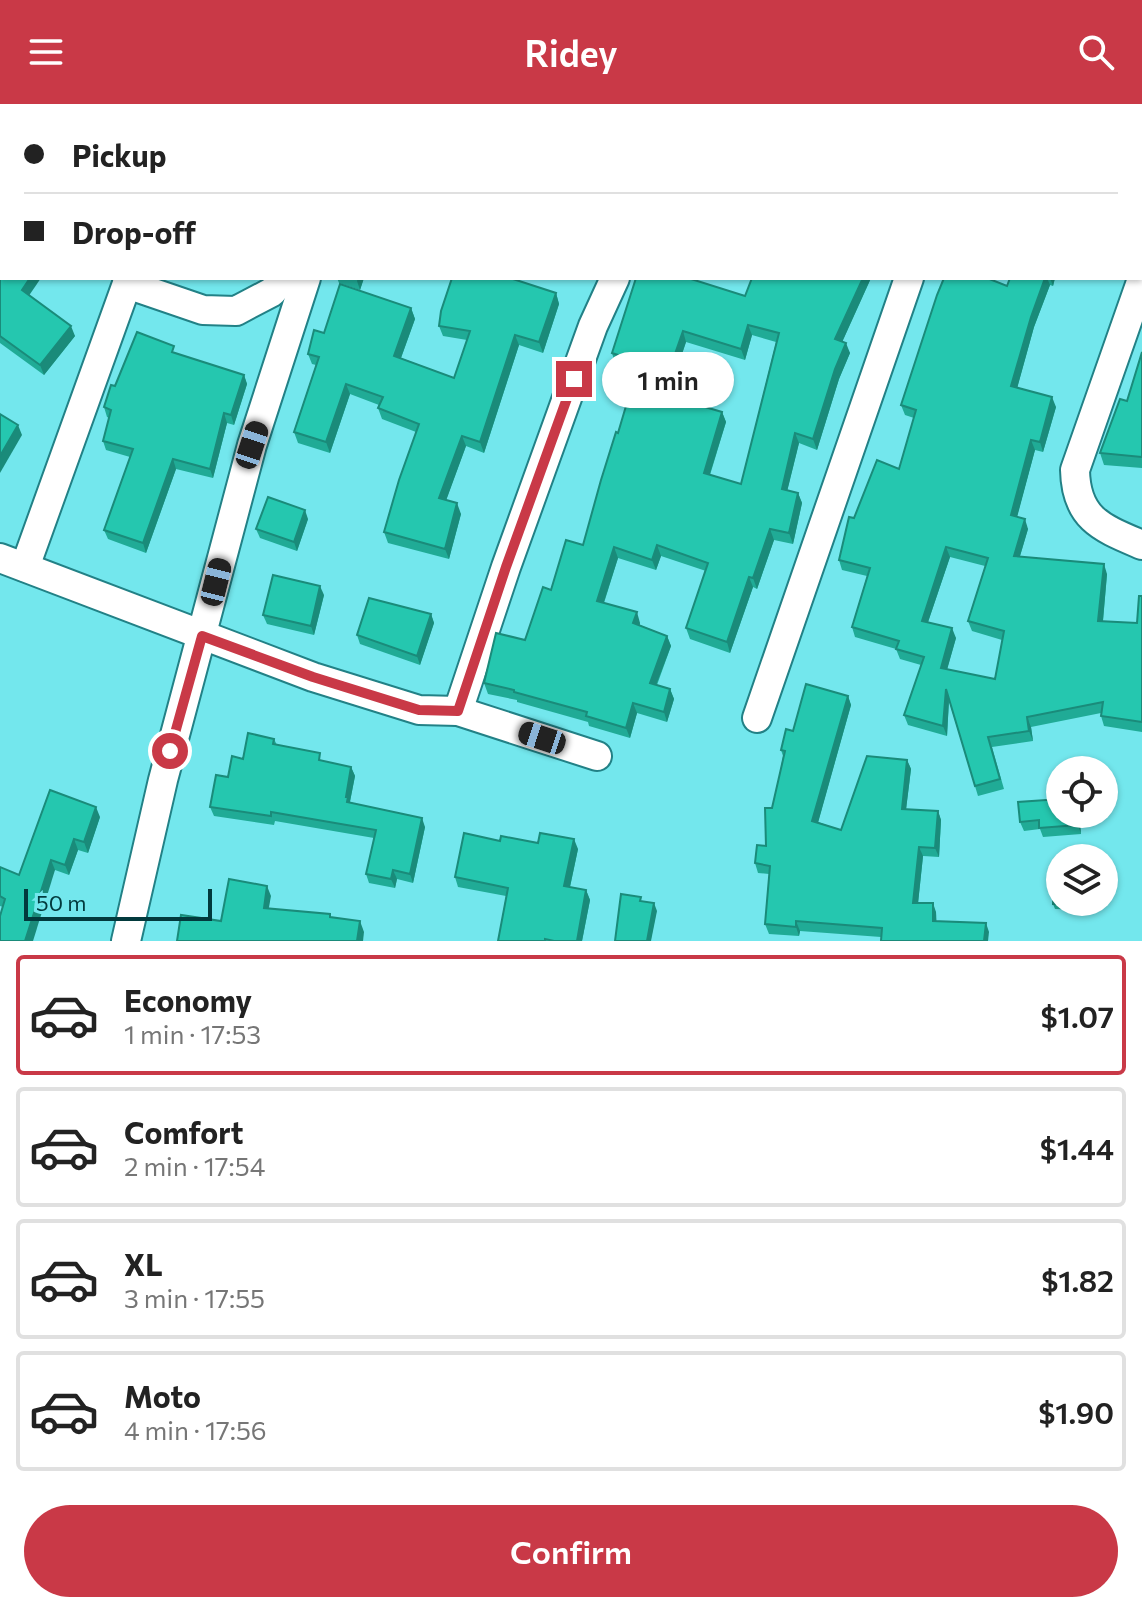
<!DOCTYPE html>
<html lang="en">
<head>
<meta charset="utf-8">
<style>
	:root { --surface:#fff; --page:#f2f2f2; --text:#222; --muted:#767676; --line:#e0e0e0; --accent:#c93947 }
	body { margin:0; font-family:Commissioner,sans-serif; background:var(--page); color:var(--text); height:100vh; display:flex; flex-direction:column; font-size:30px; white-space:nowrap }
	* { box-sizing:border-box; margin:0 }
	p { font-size:26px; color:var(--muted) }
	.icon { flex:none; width:44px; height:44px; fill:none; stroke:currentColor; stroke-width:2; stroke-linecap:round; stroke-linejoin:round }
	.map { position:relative; height:837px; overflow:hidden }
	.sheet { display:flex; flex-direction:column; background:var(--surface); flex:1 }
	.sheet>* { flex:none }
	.top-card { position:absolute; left:0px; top:0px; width:1142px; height:176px; box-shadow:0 2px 6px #0004; display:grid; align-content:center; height:176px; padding:0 24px; background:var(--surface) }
	.fabs { position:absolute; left:1046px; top:652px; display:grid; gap:16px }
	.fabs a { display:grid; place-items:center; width:72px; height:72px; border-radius:50%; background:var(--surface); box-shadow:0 2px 6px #0004; font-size:40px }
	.scale { position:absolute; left:24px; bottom:20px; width:188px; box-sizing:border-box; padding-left:8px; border:4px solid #023a3d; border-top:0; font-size:22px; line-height:28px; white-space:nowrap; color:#023a3d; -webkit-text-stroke:6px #73e7ed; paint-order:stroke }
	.end { position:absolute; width:36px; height:36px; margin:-18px; border:10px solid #c93947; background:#fff; box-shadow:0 0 0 4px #fff }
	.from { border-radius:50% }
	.bubble { position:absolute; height:56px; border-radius:28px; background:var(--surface); box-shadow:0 2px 6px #0004; font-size:26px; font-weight:600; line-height:56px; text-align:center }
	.car { position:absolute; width:24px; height:48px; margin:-24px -12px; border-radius:10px; box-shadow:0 0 6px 2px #0007; background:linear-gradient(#222 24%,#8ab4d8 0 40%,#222 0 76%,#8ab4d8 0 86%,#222 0) }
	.top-card b { display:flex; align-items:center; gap:28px; height:76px; font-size:30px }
	.top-card b+b { border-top:2px solid var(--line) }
	.top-card i { width:20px; height:20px; background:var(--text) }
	ul { padding:14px 0 0; list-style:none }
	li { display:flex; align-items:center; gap:24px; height:120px; margin:0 16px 12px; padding:0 8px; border:4px solid var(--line); border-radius:8px }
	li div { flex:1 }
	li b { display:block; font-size:30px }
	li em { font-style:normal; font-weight:600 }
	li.on { border-color:var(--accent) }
	li>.icon { width:72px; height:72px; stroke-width:1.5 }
	.action { display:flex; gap:16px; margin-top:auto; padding:16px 24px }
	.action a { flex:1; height:92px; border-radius:48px; background:var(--accent); color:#fff; font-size:32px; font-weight:600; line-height:92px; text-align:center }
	header { display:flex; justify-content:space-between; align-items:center; height:104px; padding:0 24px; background:var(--accent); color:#fff; font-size:36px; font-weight:600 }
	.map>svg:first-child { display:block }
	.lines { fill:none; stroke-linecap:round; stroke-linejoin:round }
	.minor-casing { stroke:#228186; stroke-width:32 }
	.minor { stroke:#fff; stroke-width:28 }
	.wall { fill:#20ab96; fill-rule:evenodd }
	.shaded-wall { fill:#1a8b7a }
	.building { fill:#25c7af; stroke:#1a8b7a; stroke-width:2; fill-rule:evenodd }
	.route { stroke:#c93947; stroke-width:10 }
</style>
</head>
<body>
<header><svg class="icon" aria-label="menu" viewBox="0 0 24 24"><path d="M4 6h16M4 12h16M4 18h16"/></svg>Ridey<svg class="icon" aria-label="search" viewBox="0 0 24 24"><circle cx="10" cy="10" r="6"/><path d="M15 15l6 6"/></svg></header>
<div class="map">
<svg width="1142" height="837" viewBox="0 0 1142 837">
	<rect width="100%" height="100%" fill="#73e7ed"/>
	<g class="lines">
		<defs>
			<g id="minor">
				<polyline points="905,0 909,2"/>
				<polyline points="190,2 191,0"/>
				<polyline points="377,2 378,0"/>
				<polyline points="695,2 696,0"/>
				<polyline points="982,2 983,0"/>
				<polyline points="0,47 2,48"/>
				<path d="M1142 175 1075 366C1076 415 1102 424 1142 441"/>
				<polyline points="127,180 203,206 236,207 272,188 284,174"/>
				<polyline points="0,454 313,573 419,606 458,607 597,652"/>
				<polyline points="25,463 129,174"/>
				<polyline points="458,607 506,463 593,222 615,174"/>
				<polyline points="757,614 909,174"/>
				<polyline points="126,837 163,676 252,341 306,174"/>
			</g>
		</defs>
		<use href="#minor" class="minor-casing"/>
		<use href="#minor" class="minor"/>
	</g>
	<g class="wall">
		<polygon points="0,115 29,191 75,232 44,271 0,239"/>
		<polygon points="337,174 364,174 360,186 339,179"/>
		<path d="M752 174H871L842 238 850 249 839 275 817 346 799 339 787 387 798 389 802 399 793 440 774 436 757 485 753 483 730 549 690 535 686 524 706 467 661 452 656 466 618 454 604 499 640 519V521L667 532 671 542 657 581 670 585 674 595 667 618 637 609 630 634 589 622 588 618 517 598V596L488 590 484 579 525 536 551 486 583 441 637 266 615 259 612 249 745 192ZM752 231 776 238 741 380 710 371 726 318 722 308 668 292 686 238 745 256Z"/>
		<path d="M1010 174H1055L1053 182 1050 181 1034 223 1017 284 1056 303 1043 348 1035 346 1017 412 1028 425 1020 452 1107 470 1103 517 1137 519 1142 492V628L1104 622 1101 612V609L1031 623 1033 637 992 643 1004 685 978 692 949 597 947 632 908 621 904 611 921 561 900 555 896 545 855 533 852 523 867 472 842 466 839 456 854 414 899 365 914 314 905 311 901 301 1007 182ZM950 453 985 462 968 517 972 527 1002 536 995 575 947 565 956 534 928 518Z"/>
		<polygon points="556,189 559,200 543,249 519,241 484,349 466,342 446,396 461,410 449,455 388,439 384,428 416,328 382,315 378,304 379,301 350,290 330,349 298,339 294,328 316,261 312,260 308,250 324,229 411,204 415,215 401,254 454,274 467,236 443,232 439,222"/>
		<polygon points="1142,248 1142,364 1104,361 1100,349 1127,297"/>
		<polygon points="176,249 244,271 247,280 234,321 227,319 213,374 176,365 146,449 108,435 104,426 130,353 106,346 103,337 109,314 107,313 104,303 115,282"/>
		<polygon points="308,415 297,447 260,434 256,425"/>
		<polygon points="324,491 314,531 267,520 263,511"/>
		<polygon points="431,510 434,519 420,561 360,540 357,531"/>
		<polygon points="848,592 851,601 818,718 841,726 907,656 911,665 906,705 938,707 941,716 939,753 923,752 918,799 936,808 936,817 989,828 881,833 800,827 799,832 769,830 765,820 769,770 758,769 755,759 766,742 783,652 781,646 793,627"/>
		<polygon points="274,635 277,641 323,657 351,663 355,672 350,698 425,723 413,779 397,775 395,784 369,779 366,770 374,734 275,717 274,721 214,712 210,703 228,673 243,655"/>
		<polygon points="1060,710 1079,710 1081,730 1043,733 1040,725 1024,727 1020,718"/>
		<polygon points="100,713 88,749 78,746 69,771 55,766 3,803 0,802 0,763 19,771"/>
		<polygon points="500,737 538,739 578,745 570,783 586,786 590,796 582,837 498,837 506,792 458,783 455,773"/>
		<polygon points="1085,798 1085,806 1055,805 1053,800"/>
	</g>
	<g class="shaded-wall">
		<polygon points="30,174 41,174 26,196 22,186"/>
		<polygon points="358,174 364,174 360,186 357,177"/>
		<polygon points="863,174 871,174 839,245 835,235"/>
		<polygon points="1045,174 1047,174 1050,181 1034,223 1015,292 1011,282 1031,213"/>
		<polygon points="1050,174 1055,174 1053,182"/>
		<polygon points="556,189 559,200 543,249 539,238"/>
		<polygon points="411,204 415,215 398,262 394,252"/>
		<polygon points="748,221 752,231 745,256 741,245"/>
		<polygon points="71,222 75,232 44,271 40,261"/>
		<polygon points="683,227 686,238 665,300 661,290"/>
		<polygon points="515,231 519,241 484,349 480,338"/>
		<polygon points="846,239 850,249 839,275 817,346 813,335 835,265"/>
		<polygon points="244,271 247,280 234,321 231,311"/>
		<polygon points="346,280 350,290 330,349 326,338"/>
		<polygon points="1052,293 1056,303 1043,348 1040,338"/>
		<polygon points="722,308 726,318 707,379 704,369"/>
		<polygon points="224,309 227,319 213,374 210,365"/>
		<polygon points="18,321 22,331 0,369 0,352"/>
		<polygon points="795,329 799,339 785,396 782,385"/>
		<polygon points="462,332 466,342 443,405 439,394"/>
		<polygon points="1031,336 1035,346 1015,421 1011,411"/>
		<polygon points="173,355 176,365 146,449 143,439"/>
		<polygon points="798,389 802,399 793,440 789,429"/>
		<polygon points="457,399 461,410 449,455 445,445"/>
		<polygon points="305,406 308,415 297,447 294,438"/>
		<polygon points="1025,415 1028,425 1017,462 1014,452"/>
		<polygon points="770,425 774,436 757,485 753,474"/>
		<polygon points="657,441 661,452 656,466 652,456"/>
		<polygon points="614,443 618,454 601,507 597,497"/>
		<polygon points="946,443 950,453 925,527 922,517"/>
		<polygon points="1104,460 1107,470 1102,527 1098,517"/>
		<polygon points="749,473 753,483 730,549 727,538"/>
		<polygon points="320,482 324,491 314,531 311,522"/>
		<polygon points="637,508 640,519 637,529 633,519"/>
		<polygon points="431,510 434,519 420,561 417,552"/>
		<polygon points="952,524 956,534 945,573 941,564"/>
		<polygon points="667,532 671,542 653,589 650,579"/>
		<polygon points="670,585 674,595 667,618 664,608"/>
		<polygon points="946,585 949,595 947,632 943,622"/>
		<polygon points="848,592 851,601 816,726 812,717"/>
		<polygon points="633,599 637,609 630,634 626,624"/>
		<polygon points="1027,613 1031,623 1033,637 1029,627"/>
		<polygon points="907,656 911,665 905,714 902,705"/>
		<polygon points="351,663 355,672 350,697 351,702 350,707 346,693"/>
		<polygon points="96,703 100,713 88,749 84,738"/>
		<polygon points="938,707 941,716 939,753 935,744"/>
		<polygon points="1077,710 1079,710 1081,730 1078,721"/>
		<polygon points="422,714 425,723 413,779 410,770"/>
		<polygon points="74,735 78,746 69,771 65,761"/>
		<polygon points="574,735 578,745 568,792 564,782"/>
		<polygon points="919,743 923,752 917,809 913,799"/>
		<polygon points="51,756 55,766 33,837 25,837"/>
		<polygon points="393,766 397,775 395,784 391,775"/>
		<polygon points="267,782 271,792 267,814 264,804"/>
		<polygon points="586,786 590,796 582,837 577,837"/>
		<polygon points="654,799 657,807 651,837 647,837"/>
		<polygon points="933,799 936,808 937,826 933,817"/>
		<polygon points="360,817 364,828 363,837 357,837"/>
		<polygon points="796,817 800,827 799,832 796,823"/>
		<polygon points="986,819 989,828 988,837 984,837"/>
	</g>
	<g class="building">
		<polygon points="0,0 4,0 7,2 2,2 2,22 0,22"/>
		<polygon points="64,0 97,0 96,2 63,2"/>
		<polygon points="203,0 296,0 295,2 202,2"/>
		<polygon points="420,0 544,0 543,2 419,2"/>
		<polygon points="772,0 822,0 825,2 771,2"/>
		<polygon points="1036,0 1132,0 1131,2 1035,2"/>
		<polygon points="0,115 2,117 2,174 30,174 22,186 71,222 40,261 0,232"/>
		<polygon points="452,174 510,174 556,189 539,238 515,231 480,338 462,332 439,394 457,399 445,445 384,428 399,376 419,320 378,304 383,293 346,280 326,338 294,328 319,253 308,250 314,226 324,229 340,180 411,204 394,252 454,274 470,227 439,222 441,207"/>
		<path d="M636 174H688L745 192 752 174H863L835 235 846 239 835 265 813 335 795 329 782 385 798 389 789 429 770 425 753 474 749 473 727 538 686 524 708 459 657 441 652 456 614 443 597 497 637 508 633 519 667 532 650 579 670 585 664 608 633 599 626 624 586 612 587 608 514 588V586L484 579 496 529 525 536 543 483 551 486 566 436 583 441 601 376 616 328 618 329 639 258 612 249ZM748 221 779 229 741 380 704 369 722 308 661 290 683 227 741 245Z"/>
		<path d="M944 174H987L1007 182 1010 174H1045L1031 213 1011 282 1052 293 1040 338 1031 336 1011 411 1025 415 1014 452 1104 460 1098 517 1137 519 1139 492H1142V618L1101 612 1103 598 1027 613 1029 627 988 633 1000 675 975 682 946 585 943 622 904 611 924 553 896 545 899 537 852 523 870 464 839 456 849 413 854 414 877 356 899 365 916 306 901 301 937 191ZM946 443 988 454 968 517 1004 527 995 575 941 564 952 524 922 517Z"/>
		<polygon points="137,228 174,242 172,248 244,271 231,311 224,309 210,365 173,355 143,439 104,426 133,345 103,337 111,306 104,303 111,281 115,282"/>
		<polygon points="1142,248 1142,353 1100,349 1120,295 1127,297"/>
		<polygon points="0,310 18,321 0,352"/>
		<polygon points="268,393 305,406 294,438 256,425"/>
		<polygon points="273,471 320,482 311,522 263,511"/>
		<polygon points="369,494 431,510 417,552 357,531"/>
		<polygon points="806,580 848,592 812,717 841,726 867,652 907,656 902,705 938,707 935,744 919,743 913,799 933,799 933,817 986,819 984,837 881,837 882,824 796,817 796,823 765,820 770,762 755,759 757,741 766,742 765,704 772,704 785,647 781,646 786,625 793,627"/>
		<polygon points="248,629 274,635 273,640 320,649 319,656 351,663 346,693 348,693 347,698 422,714 410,770 393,766 391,775 366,770 376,726 271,708 271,712 210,703 216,671 228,673 232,652 243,655"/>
		<polygon points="50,686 96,703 84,738 74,735 65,761 51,756 25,837 0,837 0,812 5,795 0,792 0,763 19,771"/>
		<polygon points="1060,695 1060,710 1077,710 1078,721 1039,724 1039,716 1020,718 1018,698"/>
		<polygon points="464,729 500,737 501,732 538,739 540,729 574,735 564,782 586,786 577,837 554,837 545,835 545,837 498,837 508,784 455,773"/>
		<polygon points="229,775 267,782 264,804 330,810 330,813 360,817 357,837 177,837 181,811 221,817"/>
		<polygon points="1054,778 1060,778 1060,798 1084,798 1083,802 1053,800"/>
		<polygon points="621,790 641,793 640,797 654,799 647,837 615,837"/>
	</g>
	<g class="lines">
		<polyline class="route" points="170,647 202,532 313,573 419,606 458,607 506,463 574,275"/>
	</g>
</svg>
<div class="fabs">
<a><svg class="icon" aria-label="locate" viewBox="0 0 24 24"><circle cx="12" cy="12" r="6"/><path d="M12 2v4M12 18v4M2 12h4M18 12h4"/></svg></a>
<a><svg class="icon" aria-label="layers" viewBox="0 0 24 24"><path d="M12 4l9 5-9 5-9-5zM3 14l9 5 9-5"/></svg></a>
</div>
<div class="scale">50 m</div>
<i class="end from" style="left:170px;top:647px"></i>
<i class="end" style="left:574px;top:275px"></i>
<div class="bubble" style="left:602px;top:248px;width:132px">1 min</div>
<i class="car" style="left:252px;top:341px;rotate:18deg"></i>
<i class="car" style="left:216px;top:478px;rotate:14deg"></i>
<i class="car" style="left:542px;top:634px;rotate:288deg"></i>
<div class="top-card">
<b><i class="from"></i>Pickup</b>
<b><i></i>Drop-off</b>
</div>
</div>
<section class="sheet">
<ul>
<li class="on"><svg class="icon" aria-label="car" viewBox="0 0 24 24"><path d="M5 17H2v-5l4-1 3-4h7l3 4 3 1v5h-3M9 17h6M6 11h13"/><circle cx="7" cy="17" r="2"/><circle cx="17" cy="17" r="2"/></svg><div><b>Economy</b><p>1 min · 17:53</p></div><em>$1.07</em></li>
<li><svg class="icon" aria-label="car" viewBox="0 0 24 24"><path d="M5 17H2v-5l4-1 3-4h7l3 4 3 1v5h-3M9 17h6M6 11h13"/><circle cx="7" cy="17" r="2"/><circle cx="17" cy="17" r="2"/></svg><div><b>Comfort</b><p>2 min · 17:54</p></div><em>$1.44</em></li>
<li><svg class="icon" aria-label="car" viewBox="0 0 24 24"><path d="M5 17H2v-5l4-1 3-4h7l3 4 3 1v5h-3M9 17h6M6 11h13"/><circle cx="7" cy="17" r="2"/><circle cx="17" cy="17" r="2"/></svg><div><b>XL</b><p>3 min · 17:55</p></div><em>$1.82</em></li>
<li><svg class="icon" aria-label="car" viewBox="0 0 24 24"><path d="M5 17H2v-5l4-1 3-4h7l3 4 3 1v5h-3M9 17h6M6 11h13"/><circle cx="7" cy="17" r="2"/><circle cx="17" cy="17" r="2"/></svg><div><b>Moto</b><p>4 min · 17:56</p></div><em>$1.90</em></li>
</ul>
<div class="action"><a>Confirm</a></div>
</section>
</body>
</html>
